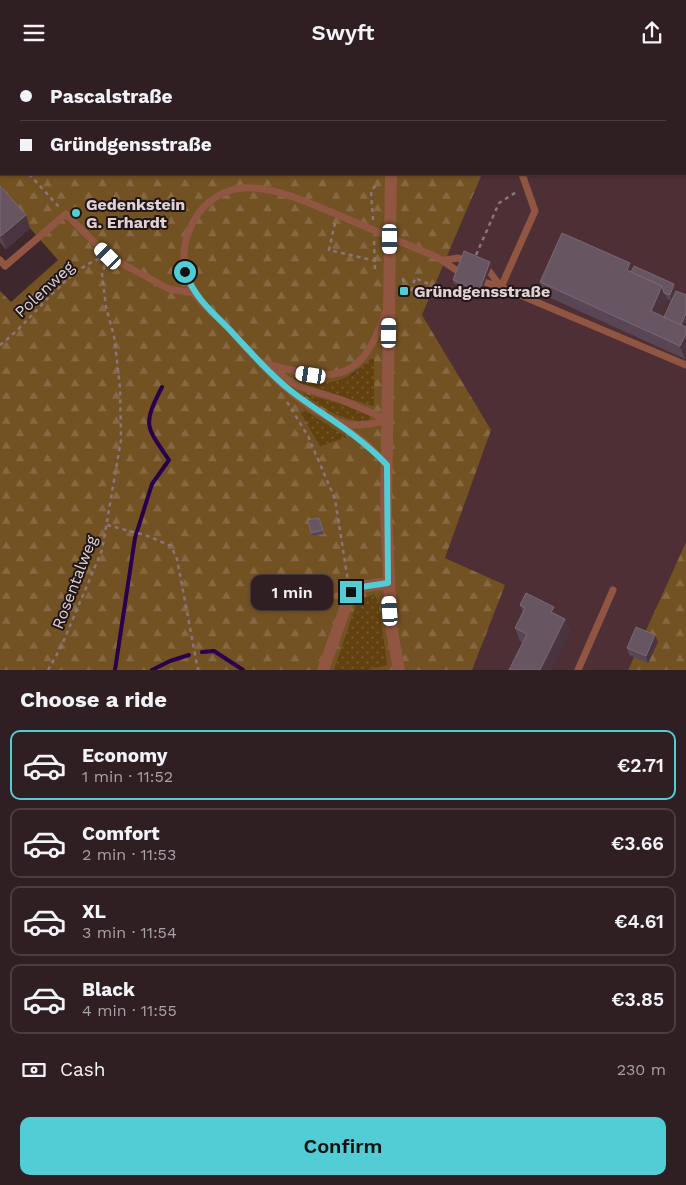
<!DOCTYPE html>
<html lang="en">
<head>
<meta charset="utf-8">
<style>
	:root { --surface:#2f1e22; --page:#37272a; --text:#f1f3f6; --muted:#a7a2a5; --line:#4a3c40; --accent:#52ccd5 }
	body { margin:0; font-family:"Work Sans",sans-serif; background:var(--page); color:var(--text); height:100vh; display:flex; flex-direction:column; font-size:19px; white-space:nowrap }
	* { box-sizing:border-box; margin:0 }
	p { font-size:16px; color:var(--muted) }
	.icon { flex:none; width:28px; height:28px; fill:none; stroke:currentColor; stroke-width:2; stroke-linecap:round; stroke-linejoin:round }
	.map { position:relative; height:605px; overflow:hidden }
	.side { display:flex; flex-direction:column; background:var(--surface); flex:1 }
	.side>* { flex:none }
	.hud { position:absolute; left:0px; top:0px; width:686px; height:110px; box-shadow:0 1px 4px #0004,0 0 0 1px var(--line); display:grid; align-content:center; height:110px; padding:0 20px; background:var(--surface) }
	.end { position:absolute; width:22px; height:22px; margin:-11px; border:6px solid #52ccd5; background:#111; box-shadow:0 0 0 2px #111 }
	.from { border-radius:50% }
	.bubble { position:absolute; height:35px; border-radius:10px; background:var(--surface); box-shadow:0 1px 4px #0004,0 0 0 1px var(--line); font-size:16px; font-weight:600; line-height:35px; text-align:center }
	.car { position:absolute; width:15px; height:30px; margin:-15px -8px; border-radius:6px; box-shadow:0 0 4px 1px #0007; background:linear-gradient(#fff 24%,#345 0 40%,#fff 0 76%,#345 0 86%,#fff 0) }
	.hud b { display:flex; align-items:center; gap:18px; height:48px; font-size:19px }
	.hud b+b { border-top:1px solid var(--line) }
	.hud i { width:12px; height:12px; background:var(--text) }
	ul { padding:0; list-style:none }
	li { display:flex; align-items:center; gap:15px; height:70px; margin:0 10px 8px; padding:0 10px; border:2px solid var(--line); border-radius:10px }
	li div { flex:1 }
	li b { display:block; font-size:19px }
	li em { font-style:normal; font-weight:600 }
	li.active { border-color:var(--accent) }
	li>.icon { width:45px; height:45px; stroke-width:1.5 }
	h2 { padding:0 20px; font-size:22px; line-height:60px }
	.pay { display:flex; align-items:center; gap:12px; height:55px; padding:0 20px; font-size:19px }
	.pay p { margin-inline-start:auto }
	.cta { display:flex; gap:10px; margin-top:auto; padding:10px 20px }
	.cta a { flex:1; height:58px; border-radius:10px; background:var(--accent); color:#111; font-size:20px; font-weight:600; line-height:58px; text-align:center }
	header { display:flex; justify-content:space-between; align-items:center; height:65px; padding:0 20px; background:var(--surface); font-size:22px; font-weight:600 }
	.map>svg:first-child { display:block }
	.built { fill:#4d2f35 }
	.grass { fill:url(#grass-dots) }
	.forest { fill:url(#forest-firs); fill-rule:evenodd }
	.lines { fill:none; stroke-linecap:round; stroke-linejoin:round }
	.stream { stroke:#29004d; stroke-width:4 }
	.path { stroke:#89767a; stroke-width:2.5; stroke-dasharray:4 4; stroke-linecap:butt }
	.service { stroke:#905641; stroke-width:7 }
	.minor { stroke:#905641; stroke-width:12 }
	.tertiary { stroke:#905641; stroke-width:12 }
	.service-bridge { stroke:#905641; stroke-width:7 }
	.wall { fill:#594655; fill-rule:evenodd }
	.shaded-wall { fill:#49343f }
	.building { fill:#685562; stroke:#7a6974 }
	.route { stroke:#52ccd5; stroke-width:6 }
	.poi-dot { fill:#52ccd5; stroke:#1f1516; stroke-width:2 }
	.labels { text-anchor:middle; stroke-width:4; stroke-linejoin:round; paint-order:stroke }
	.poi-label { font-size:16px; font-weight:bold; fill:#e0d1d3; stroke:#1f1516; text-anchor:start }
	.street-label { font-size:16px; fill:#e0d1d3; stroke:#1f1516 }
</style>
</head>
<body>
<header><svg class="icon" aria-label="menu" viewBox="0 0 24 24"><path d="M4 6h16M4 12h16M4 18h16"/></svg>Swyft<svg class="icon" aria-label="share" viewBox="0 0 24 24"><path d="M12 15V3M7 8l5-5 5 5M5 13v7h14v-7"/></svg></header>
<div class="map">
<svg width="686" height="605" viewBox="0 0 686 605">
	<defs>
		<pattern id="grass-dots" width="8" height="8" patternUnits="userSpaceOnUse" patternTransform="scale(1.25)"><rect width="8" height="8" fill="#62410f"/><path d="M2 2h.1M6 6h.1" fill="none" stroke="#785b31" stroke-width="1.8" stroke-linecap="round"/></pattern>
		<pattern id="forest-firs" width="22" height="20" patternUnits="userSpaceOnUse" patternTransform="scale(1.25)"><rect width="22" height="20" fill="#725123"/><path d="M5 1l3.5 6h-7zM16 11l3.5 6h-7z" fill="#866942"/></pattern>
	</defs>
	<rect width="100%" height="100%" fill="#3f282d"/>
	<polygon class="built" points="484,0 686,0 686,477 628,605 472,605 504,520 445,493 490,365 422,250 482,109 685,109 685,1"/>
	<g class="grass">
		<polygon points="374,290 374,341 301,319 287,311 352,310"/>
		<path d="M300 327 357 344 370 351 369 355C344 359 319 340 300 327Z"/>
		<polygon points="304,346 348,372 320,381 301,348"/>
		<polygon points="374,530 378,536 387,600 366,605 334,605 356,540 362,533"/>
	</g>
	<g class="forest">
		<path d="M0 0H484L1 1V109H482L422 250 491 365 445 493 505 520 472 605H366L387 600 378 536 374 530 362 533 356 541 334 605H0V226L11 237 58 195 30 163 6 184 0 177ZM374 291V341L301 319 289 312C298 311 309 316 319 317 342 320 358 305 374 291ZM302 328 357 344 370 351 369 355C345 359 321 341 302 328ZM305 346 347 372 320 381 301 348Z"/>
		<polygon points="686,477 686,605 628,605"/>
	</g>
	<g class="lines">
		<g class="stream">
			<polyline points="202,587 214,586 243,605"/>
			<path d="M115 605 135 473 152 419 169 395C146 361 142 361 162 322"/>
			<polyline points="152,605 170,596 189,590"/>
		</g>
		<g class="path">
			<polyline points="0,72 1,74"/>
			<polyline points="29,109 60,143"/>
			<polyline points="373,155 371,126 378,118"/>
			<polyline points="335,158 329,185 376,196"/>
			<polyline points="374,176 375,204"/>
			<polyline points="476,190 499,138 518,126"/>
			<polyline points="403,213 404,225"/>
			<polyline points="404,226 411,227 415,213 456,231 461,220"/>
			<path d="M0 280C31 257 64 207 99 194"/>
			<polyline points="287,337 308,371 335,434 348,516"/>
			<polyline points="107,460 148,471 171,481 177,494 198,605"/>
			<polyline points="48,605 61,582 102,485 121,375 120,322 114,271 106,242 102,209 105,200"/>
		</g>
		<g class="service">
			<polyline points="529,1 530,0"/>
			<path d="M343 152C316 141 283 125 254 123 199 118 167 184 193 227 201 239 215 250 225 260 257 294 291 337 336 356 353 363 371 360 388 355"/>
			<path d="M434 191C446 196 452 205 465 209"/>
			<polyline points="0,195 5,201 66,149 108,191 169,224 194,228"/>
			<polyline points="445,195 458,193 469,197"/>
			<polyline points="481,202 489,206 501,222"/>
			<polyline points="477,215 501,222 686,300"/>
			<polyline points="501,222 535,146 522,109"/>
			<path d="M261 297C328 316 360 324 385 248"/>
			<polyline points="274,306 298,321 342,335 388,355"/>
			<polyline points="339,358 368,380 387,400"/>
			<polyline points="578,605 613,525"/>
		</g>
		<polyline class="minor" points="323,605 351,527 361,522 388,518"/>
		<g class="tertiary">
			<polyline points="392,1 392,0"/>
			<polyline points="391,109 386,446 391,560 399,605"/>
		</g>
		<polyline class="service-bridge" points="343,152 434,191"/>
	</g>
	<g class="wall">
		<polygon points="652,0 686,0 685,2 685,1 655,1"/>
		<polygon points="0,121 30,163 6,184 0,177"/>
		<polygon points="490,197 492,200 480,229 454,219 453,215"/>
		<path d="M633 205 674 219 686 262V292L685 294 544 230 540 217ZM667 234 672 236 664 252 660 250Z"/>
		<polygon points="319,453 324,469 313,471 311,468"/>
		<polygon points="520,540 554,542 557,550 565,554 570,567 523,578 520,576 515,563 523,548"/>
		<polygon points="655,570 658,577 648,598 629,590 627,583"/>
	</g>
	<g class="shaded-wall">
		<polygon points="676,0 686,0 685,2 685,1 677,1"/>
		<polygon points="26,150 30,163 6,184 1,171"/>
		<polygon points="490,197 492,200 480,229 479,226"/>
		<polygon points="630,198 635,211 627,205"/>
		<polygon points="674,219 677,226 672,237 670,230"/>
		<polygon points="662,221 667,234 656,259 651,246"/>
		<polygon points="686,249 686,261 682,271 679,264"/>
		<polygon points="686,269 686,292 685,294 680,281"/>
		<polygon points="554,542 559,555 551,547"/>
		<polygon points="565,554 570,567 551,605 540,605"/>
		<polygon points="655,570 658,577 648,598 646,591"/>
	</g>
	<g class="building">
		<polygon points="0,121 26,150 1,171 0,170"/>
		<polygon points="562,168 630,198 627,205 662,221 651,246 686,262 686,269 680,281 540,217"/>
		<polygon points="464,186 490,197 479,226 453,215"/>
		<polygon points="634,201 674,219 670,230 664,228 662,221 631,207"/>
		<polygon points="676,226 686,230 686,249 681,260 664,252"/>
		<polygon points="319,453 323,465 311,468 308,455"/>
		<polygon points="526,528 554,542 551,547 565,554 540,605 509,605 527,569 515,563 525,543 520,540"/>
		<polygon points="636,562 655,570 646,591 627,583"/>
	</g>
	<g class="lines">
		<path class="route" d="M185 207C196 234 209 244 229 264 249 285 268 308 291 326 325 352 357 368 387 400L388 518 361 522 351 527"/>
	</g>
	<g class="poi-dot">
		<circle cx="76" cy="148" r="5"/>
		<rect x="399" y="221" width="10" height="10" rx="2.5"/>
	</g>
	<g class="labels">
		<g class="poi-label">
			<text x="86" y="145">Gedenkstein<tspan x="86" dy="18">G. Erhardt</tspan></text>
			<text x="414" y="232">Gründgensstraße</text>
		</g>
		<g class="street-label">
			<text transform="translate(44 224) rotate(-43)" y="6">Polenweg</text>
			<text transform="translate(74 517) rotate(-69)" y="6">Rosentalweg</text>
		</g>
	</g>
</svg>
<i class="end from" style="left:185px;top:207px"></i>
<i class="end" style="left:351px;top:527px"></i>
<div class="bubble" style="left:251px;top:510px;width:82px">1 min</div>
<i class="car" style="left:390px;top:174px;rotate:180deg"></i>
<i class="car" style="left:108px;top:191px;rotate:315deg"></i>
<i class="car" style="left:389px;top:268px;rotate:1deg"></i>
<i class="car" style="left:311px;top:310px;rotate:279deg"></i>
<i class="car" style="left:390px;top:546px;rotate:356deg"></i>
<div class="hud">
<b><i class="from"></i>Pascalstraße</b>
<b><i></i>Gründgensstraße</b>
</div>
</div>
<section class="side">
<h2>Choose a ride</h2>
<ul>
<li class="active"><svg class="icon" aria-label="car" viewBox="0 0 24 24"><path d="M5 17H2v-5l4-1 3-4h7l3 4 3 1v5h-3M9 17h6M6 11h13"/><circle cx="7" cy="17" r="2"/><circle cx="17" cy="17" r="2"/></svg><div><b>Economy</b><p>1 min · 11:52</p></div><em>€2.71</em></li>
<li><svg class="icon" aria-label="car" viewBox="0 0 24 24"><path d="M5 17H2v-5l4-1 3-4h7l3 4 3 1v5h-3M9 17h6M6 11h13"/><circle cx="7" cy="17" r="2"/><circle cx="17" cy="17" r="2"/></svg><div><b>Comfort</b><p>2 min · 11:53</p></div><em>€3.66</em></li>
<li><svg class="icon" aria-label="car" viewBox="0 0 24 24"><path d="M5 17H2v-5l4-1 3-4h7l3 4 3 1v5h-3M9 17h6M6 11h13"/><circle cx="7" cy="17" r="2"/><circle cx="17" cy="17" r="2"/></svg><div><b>XL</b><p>3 min · 11:54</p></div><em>€4.61</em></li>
<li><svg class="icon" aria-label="car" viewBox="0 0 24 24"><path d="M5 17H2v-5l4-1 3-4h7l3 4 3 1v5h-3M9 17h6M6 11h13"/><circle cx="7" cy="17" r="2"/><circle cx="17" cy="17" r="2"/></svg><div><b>Black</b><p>4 min · 11:55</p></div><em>€3.85</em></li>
</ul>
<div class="pay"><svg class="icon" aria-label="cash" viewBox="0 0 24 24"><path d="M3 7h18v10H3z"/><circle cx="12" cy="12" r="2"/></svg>Cash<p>230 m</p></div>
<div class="cta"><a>Confirm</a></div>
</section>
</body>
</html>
